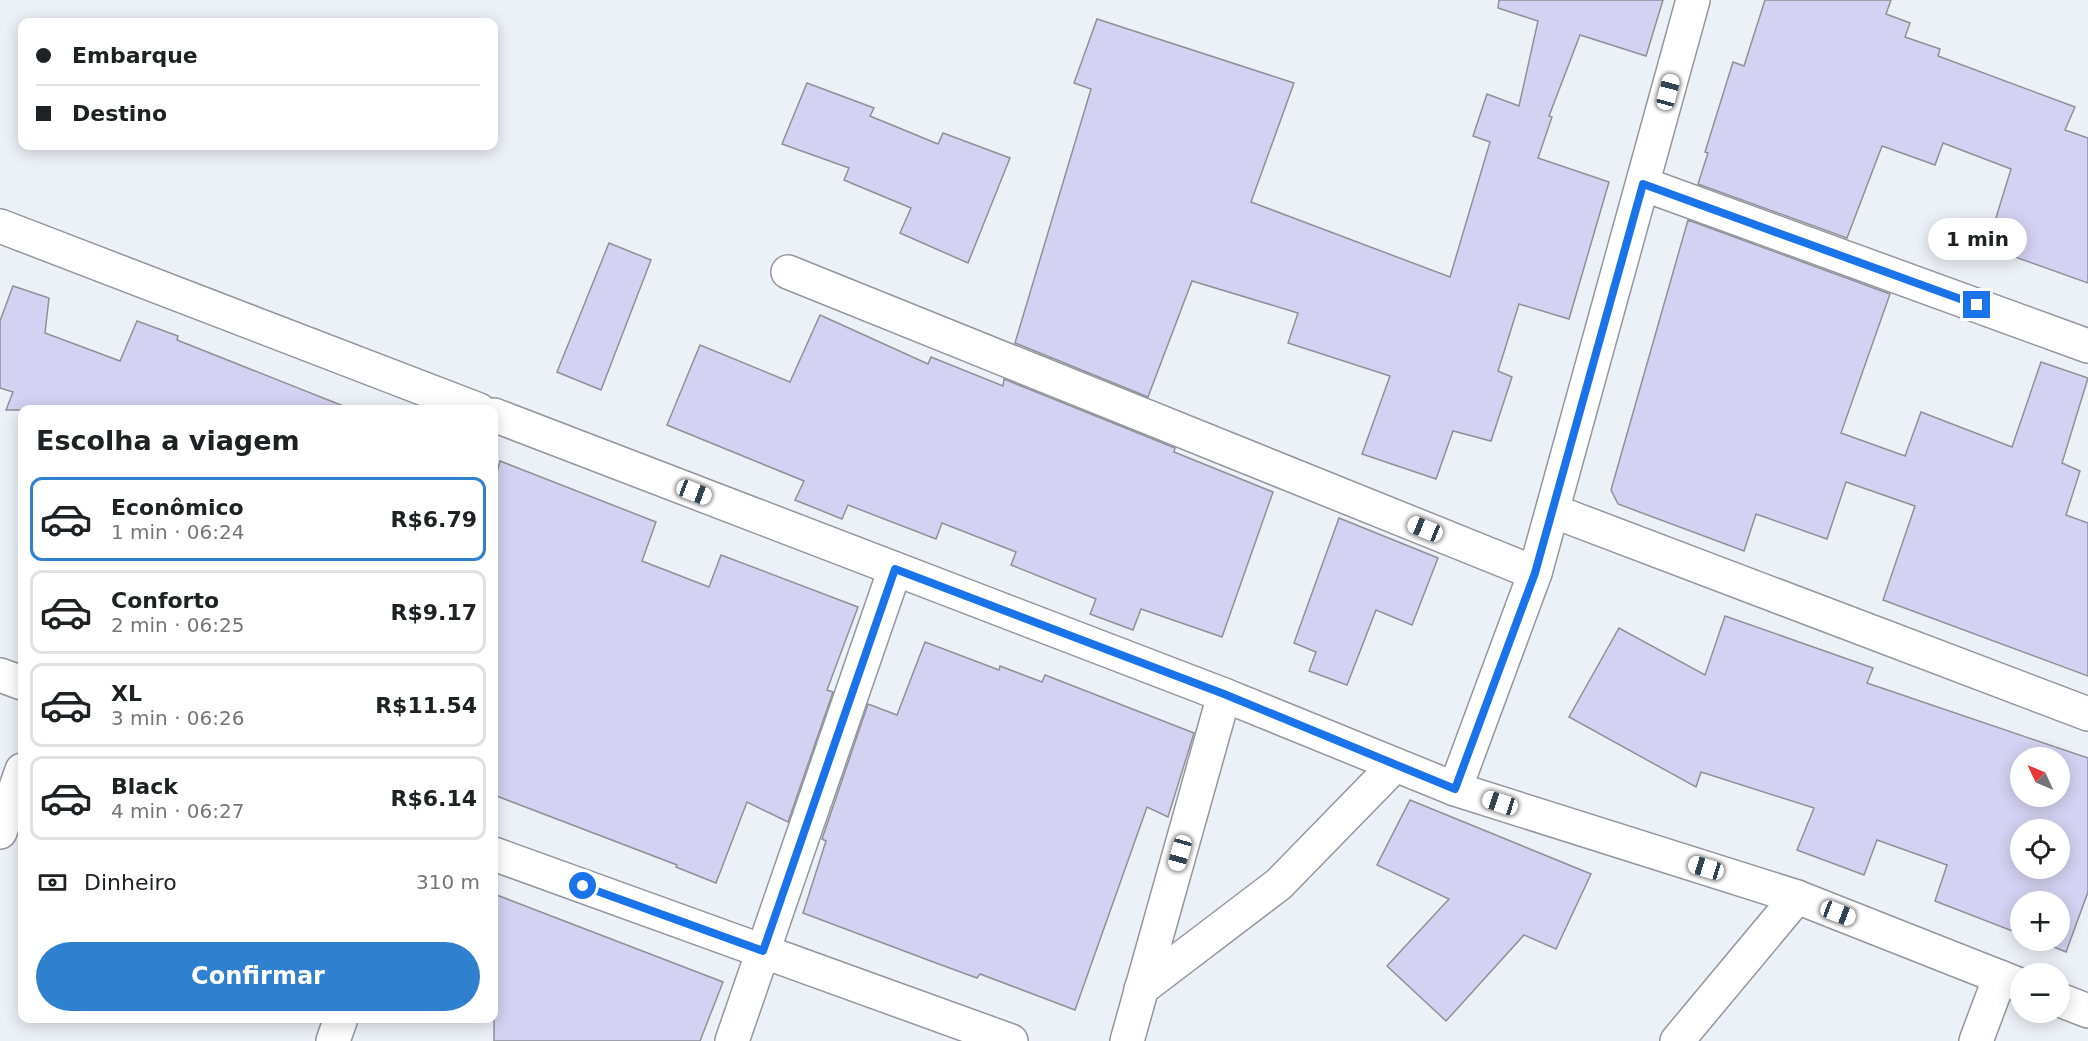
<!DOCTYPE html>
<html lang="pt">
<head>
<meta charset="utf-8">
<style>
	:root { --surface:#fff; --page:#f2f2f2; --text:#202124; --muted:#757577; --line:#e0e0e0; --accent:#2f80cf }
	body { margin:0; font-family:"DejaVu Sans",sans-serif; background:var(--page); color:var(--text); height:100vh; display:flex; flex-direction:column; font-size:22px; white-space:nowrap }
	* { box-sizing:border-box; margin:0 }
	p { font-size:20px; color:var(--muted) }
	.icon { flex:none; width:33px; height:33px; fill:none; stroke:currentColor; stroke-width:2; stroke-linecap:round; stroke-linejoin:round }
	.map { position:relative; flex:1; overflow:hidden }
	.sheet { position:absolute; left:18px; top:405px; width:480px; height:618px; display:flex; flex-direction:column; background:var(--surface); border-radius:12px; box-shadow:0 3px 15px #0003 }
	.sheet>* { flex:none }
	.banner { position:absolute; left:18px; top:18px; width:480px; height:132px; border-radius:12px; box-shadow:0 3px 15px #0003; display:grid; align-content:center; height:132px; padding:0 18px; background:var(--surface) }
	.needle { width:39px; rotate:314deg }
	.tools { position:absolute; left:2010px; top:747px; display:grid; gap:12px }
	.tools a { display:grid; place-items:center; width:60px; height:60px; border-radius:50%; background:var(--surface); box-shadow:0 3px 15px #0003; font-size:30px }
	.end { position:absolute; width:27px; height:27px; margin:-14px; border:8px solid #1a73e8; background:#fff; box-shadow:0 0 0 3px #fff }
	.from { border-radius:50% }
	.bubble { position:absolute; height:42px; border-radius:21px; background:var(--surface); box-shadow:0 3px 15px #0003; font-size:20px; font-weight:700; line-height:42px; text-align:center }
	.car { position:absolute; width:18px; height:36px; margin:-18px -9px; border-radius:8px; box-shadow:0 0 4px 2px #0007; background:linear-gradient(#fff 24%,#345 0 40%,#fff 0 76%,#345 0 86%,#fff 0) }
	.banner b { display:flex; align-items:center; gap:21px; height:57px; font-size:22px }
	.banner b+b { border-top:2px solid var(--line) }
	.banner i { width:15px; height:15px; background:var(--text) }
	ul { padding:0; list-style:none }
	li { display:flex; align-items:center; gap:18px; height:84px; margin:0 12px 9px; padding:0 6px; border:3px solid var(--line); border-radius:12px }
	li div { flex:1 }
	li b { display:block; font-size:22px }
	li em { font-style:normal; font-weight:700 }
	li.on { border-color:var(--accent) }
	li>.icon { width:54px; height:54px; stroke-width:1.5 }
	h2 { padding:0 18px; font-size:27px; line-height:72px }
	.pay { display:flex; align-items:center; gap:15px; height:66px; padding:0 18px; font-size:22px }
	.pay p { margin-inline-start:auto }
	.primary-button { display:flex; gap:12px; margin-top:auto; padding:12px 18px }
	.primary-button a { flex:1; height:69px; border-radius:36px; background:var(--accent); color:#fff; font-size:24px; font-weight:700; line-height:69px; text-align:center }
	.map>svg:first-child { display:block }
	.building { fill:#d4d2f2; stroke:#909097; stroke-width:1.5; fill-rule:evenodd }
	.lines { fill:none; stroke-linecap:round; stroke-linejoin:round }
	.minor-casing { stroke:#93969d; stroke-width:36 }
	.minor { stroke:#fff; stroke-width:33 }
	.route { stroke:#1a73e8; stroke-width:8 }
</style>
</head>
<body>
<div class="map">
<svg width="2088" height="1041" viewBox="0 0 2088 1041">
	<rect width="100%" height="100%" fill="#ecf0f7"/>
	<g class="building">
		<polygon points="1499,0 1663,0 1646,56 1580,35 1549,116 1552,117 1538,158 1609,182 1569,319 1519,304 1498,371 1512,377 1491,441 1453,431 1436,479 1362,454 1390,376 1288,343 1298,313 1192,281 1148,397 1015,343 1091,89 1074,83 1097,19 1294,83 1251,202 1450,277 1490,142 1473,136 1487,94 1519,106 1538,21 1498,8"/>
		<polygon points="1765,0 1891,0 1886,14 1910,23 1905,37 1940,49 1938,56 2075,107 2065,130 2088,138 2088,283 1987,247 2011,169 1943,143 1935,165 1882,146 1847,238 1698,184 1708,153 1705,152 1733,62 1744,66"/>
		<polygon points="807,83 874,108 870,116 938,144 943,133 1010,158 968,263 900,233 911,208 844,180 849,168 782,144"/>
		<polygon points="1688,220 1890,294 1841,433 1905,456 1921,412 2012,447 2041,362 2088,378 2062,463 2080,471 2066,515 2088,523 2088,676 1883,600 1915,506 1846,482 1827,539 1756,514 1744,551 1618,504 1611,490"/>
		<polygon points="609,243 651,260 601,390 557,372"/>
		<polygon points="13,286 49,298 45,333 120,361 137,321 178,336 177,340 346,407 346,410 6,410 13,392 0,388 0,321"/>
		<polygon points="820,315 928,364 931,357 1003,386 1004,379 1175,448 1174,452 1273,492 1222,637 1141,609 1133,630 1090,614 1096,599 1011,565 1016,552 942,523 936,539 848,505 842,519 795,500 804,481 667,425 700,345 790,382"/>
		<polygon points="500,461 656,522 642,561 709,587 721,555 858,607 827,690 833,692 788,822 747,802 716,883 676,867 677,865 494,795 494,484"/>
		<polygon points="1339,518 1438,558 1412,625 1376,610 1347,685 1309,671 1316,652 1294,643"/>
		<path d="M1725 616 1873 668 1867 683 2088 758V892L2066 952 2037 940H2060V902H2020V934L1935 901 1947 865 1877 840 1864 875 1797 850 1814 808 1701 772 1696 787 1569 717 1619 628 1705 675ZM2020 758H2060V796H2020ZM2020 830H2060V868H2020Z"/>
		<polygon points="925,642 999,670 1000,666 1042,682 1045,675 1194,733 1168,817 1147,807 1075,1010 980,974 977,978 936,963 803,913 826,841 822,839 868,704 897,715"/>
		<polygon points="1410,800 1591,874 1556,949 1524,935 1446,1021 1387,966 1449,899 1377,865"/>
		<polygon points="494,894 723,982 700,1041 494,1041"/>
	</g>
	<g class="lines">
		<defs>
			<g id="minor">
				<polyline points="1643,184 2088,346"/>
				<polyline points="0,226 479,410"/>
				<polyline points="788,272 1535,573"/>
				<polyline points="494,415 1224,695 1455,789 1535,573 1693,0"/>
				<polyline points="1553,511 2088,714"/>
				<polyline points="0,675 22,683"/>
				<polyline points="1455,789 1797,897 2020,985"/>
				<polyline points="0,832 22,770"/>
				<polyline points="494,854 1011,1041"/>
				<polyline points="1141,989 1279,884 1395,765"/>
				<polyline points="2060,1000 2088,1011"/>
				<polyline points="333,1041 341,1018"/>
				<polyline points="732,1041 895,569"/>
				<polyline points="1127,1041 1224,695"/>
				<polyline points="1677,1041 1797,897"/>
				<polyline points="1976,1041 2000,977"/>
			</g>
		</defs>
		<use href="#minor" class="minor-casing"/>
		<use href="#minor" class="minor"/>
	</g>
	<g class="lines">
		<polyline class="route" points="583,886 763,951 895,569 1224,694 1455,789 1535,573 1643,184 1977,305"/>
	</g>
</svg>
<div class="tools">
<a><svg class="needle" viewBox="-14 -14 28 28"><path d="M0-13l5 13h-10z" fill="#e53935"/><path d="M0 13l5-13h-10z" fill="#757577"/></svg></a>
<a><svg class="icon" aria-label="locate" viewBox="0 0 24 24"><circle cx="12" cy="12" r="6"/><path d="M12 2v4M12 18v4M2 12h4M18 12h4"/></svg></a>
<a>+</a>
<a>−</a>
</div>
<i class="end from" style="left:583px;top:886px"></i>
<i class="end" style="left:1977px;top:305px"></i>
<div class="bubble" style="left:1928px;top:218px;width:99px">1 min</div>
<i class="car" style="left:1668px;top:92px;rotate:15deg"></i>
<i class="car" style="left:694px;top:492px;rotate:111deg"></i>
<i class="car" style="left:1425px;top:529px;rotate:292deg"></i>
<i class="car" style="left:1500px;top:803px;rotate:288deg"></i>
<i class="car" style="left:1180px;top:853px;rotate:196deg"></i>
<i class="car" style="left:1706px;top:868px;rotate:287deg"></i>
<i class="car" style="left:1838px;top:913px;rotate:111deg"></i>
<div class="banner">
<b><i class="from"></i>Embarque</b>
<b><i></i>Destino</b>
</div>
<section class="sheet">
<h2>Escolha a viagem</h2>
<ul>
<li class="on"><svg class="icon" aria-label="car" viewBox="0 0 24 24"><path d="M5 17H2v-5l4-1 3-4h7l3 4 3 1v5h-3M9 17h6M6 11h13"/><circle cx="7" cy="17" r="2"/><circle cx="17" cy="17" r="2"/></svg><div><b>Econômico</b><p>1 min · 06:24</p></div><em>R$6.79</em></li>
<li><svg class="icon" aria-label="car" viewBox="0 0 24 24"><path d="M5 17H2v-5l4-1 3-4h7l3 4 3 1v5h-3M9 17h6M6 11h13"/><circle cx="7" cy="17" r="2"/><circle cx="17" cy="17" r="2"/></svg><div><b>Conforto</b><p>2 min · 06:25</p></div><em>R$9.17</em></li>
<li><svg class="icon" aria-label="car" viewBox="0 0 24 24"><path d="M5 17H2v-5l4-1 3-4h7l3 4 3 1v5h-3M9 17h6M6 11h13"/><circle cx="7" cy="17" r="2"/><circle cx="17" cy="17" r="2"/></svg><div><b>XL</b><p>3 min · 06:26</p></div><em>R$11.54</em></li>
<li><svg class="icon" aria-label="car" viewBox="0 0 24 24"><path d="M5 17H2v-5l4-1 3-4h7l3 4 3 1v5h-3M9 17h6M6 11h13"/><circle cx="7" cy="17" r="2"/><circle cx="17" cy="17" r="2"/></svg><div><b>Black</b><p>4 min · 06:27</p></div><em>R$6.14</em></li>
</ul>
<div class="pay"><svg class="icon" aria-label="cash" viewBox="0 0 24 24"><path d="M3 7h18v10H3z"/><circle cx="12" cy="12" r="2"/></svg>Dinheiro<p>310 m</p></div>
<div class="primary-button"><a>Confirmar</a></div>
</section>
</div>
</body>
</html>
